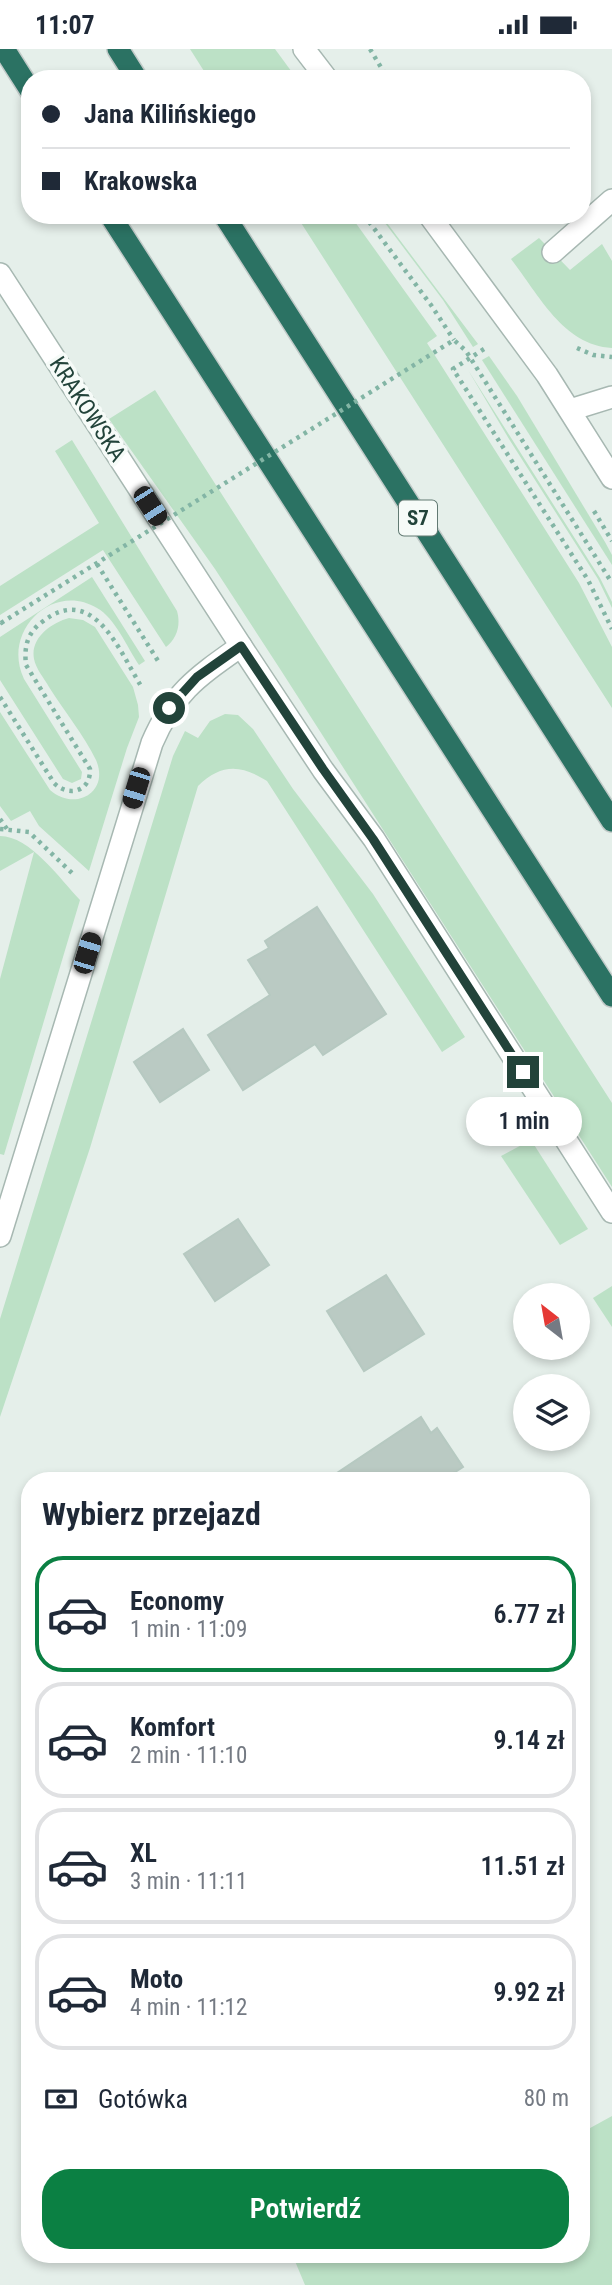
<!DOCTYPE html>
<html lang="pl">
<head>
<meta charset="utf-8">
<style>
	:root { --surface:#fff; --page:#f2f2f3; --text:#1f2937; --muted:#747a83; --line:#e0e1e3; --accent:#0b8043 }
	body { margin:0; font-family:"Roboto Condensed",sans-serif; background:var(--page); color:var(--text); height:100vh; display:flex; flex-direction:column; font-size:26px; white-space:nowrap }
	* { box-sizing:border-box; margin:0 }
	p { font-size:23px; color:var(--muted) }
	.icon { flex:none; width:38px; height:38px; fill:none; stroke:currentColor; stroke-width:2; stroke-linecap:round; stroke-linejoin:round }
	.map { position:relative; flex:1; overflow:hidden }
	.panel { position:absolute; left:21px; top:1423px; width:569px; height:791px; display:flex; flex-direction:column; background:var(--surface); border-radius:28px; box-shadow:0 4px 10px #0003 }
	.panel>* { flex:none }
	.top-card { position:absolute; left:21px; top:21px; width:570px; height:154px; border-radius:28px; box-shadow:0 4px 10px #0003; display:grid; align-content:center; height:154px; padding:0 21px; background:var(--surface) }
	.needle { width:46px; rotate:329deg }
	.buttons { position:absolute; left:513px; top:1234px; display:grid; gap:14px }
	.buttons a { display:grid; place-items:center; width:77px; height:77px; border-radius:50%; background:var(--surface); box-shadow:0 4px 10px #0003; font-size:35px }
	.end { position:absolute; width:32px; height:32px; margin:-16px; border:9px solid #22433a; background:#fff; box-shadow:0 0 0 4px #fff }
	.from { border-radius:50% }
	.bubble { position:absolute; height:49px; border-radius:24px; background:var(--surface); box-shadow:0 4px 10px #0003; font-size:23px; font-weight:600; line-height:49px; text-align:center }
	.car { position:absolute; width:21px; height:42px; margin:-21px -10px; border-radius:9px; box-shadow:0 0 5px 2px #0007; background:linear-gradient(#222 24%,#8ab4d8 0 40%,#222 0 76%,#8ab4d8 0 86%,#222 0) }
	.top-card b { display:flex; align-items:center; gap:24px; height:66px; font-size:26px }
	.top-card b+b { border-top:2px solid var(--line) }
	.top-card i { width:18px; height:18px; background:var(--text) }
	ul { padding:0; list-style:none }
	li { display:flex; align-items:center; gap:21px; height:116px; margin:0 14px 10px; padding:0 7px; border:4px solid var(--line); border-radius:28px }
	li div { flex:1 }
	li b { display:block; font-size:26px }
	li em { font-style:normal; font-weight:600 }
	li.on { border-color:var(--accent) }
	li>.icon { width:63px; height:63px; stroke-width:1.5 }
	h2 { padding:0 21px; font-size:32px; line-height:84px }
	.pay { display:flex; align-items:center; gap:18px; height:77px; padding:0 21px; font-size:26px }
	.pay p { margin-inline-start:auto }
	.cta { display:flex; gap:14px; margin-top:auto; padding:14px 21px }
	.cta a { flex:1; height:80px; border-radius:28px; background:var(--accent); color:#fff; font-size:28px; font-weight:600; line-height:80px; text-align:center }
	.status { display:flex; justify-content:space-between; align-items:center; height:49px; padding:0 35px; background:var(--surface); direction:ltr }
	.status svg { height:19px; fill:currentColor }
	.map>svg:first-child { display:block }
	.green { fill:#bce1c6 }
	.building { fill:#bacac3; stroke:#b6c9c1; stroke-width:2 }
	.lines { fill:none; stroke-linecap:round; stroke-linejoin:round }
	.minor-casing { stroke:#a7b8b2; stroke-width:24 }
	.tertiary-casing { stroke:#a7b8b2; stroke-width:24 }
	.motorway-casing { stroke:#c1cac8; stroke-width:24 }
	.path { stroke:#83b5a5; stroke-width:4.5; stroke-dasharray:3.5 5; stroke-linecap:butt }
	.minor { stroke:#fff; stroke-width:21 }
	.tertiary { stroke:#fff; stroke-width:21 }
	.motorway { stroke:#2b7263; stroke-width:21 }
	.path-bridge { stroke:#83b5a5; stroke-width:4.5; stroke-dasharray:3.5 5; stroke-linecap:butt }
	.route { stroke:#22433a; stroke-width:9 }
	.labels { text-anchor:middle; stroke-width:7; stroke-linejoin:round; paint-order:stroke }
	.shield { fill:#f6fbf8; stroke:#627a73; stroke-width:2 }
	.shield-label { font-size:21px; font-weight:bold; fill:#22433a }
	.street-label { font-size:23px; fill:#22433a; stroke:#f6fbf8 }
</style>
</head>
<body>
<div class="status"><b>11:07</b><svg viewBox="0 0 49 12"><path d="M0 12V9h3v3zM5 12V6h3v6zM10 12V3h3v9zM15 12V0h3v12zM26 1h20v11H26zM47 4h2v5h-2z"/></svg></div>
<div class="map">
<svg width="612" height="2236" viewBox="0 0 612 2236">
	<rect width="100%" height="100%" fill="#e5efea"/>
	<g class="green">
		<polygon points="190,0 275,0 297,30 209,30"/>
		<polygon points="296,166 350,166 437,287 427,294 579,534 612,598 612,659"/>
		<polygon points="379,166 381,166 478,295 473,298 443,251"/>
		<path d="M539 189 570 221 602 195 612 212V299C563 296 539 246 511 210Z"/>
		<polygon points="489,307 517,347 605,493 612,506 612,516 482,311"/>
		<polygon points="468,321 600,529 612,553 612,559 598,530 509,390"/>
		<polygon points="155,341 612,1054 612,1138 282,623 215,520 109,370"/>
		<path d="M72 391 177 562C181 576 177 589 166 598L103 501 0 566V537L99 474 55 402Z"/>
		<path d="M92 528 145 612 139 616C127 598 115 569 97 559 53 532 1 582 24 630L82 723 81 730 72 734 63 730 0 631V588Z"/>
		<path d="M69 569 83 571 95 578 133 638 138 656 139 668 127 699 89 822 39 777 30 762 11 772 0 757V663L50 741C75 763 110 743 96 711 84 686 64 662 49 638 44 629 36 620 34 610 30 589 51 574 69 569Z"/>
		<path d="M225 665 238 666 253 680 293 740 373 845 465 988 442 1003 267 732C240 715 221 715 198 737L90 1099 0 1368V1270L173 707 185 682 198 689 210 672Z"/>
		<path d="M0 787C30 787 60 830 80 851L4 1106 0 1105V930L34 803 0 822Z"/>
		<polygon points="531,1091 588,1180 560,1196 501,1107"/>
		<polygon points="612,1237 612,1278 593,1249"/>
		<polygon points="612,2067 612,2236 305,2236 292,2205 581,2205 581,2084"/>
	</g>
	<g class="building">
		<polygon points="317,858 386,965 323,1006 315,995 243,1041 208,986 270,946 248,911 269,899 265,892"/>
		<polygon points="183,980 209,1021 160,1053 134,1013"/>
		<polygon points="238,1170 269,1216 215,1252 184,1205"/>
		<polygon points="386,1226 424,1285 364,1322 327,1262"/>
		<polygon points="421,1368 431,1384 437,1379 463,1418 441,1432 325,1432"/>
	</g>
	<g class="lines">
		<defs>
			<g id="minor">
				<polyline points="553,203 612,151"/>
				<polyline points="0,225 241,597 323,721 374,790 612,1163"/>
				<path d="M0 1187 152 694C174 643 197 628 241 597"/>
			</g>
			<g id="tertiary">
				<polyline points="304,0 327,30"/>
				<polyline points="429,166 547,326 612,429"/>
				<polyline points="570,361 612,348"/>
			</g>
			<g id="motorway">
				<polyline points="4,0 30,41"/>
				<polyline points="118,0 137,30"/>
				<polyline points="110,166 612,947"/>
				<polyline points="224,166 612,772"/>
			</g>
		</defs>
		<use href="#minor" class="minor-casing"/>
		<use href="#tertiary" class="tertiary-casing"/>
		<use href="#motorway" class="motorway-casing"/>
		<g class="path">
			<polyline points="370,0 388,30"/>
			<polyline points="364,166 431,256 454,291"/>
			<polyline points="577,299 593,306 612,308"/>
			<polyline points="484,300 453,320 588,531 612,580"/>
			<polyline points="594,462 612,492"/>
			<polyline points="97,515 160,615"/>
			<polyline points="0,575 1,574"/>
			<path d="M0 648 54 734C69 749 91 742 90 720L26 616C24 598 27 584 42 573 93 533 119 601 141 637"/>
			<polyline points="0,770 7,780"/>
			<polyline points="0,780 29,783 73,825"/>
		</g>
		<use href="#minor" class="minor"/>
		<use href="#tertiary" class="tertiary"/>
		<use href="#motorway" class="motorway"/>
		<polyline class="path-bridge" points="1,574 454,291 466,302 612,534"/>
	</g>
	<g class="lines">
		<polyline class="route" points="169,659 197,628 241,597 323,720 373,790 523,1023"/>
	</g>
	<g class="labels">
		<rect class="shield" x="399" y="451.5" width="38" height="35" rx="5"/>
		<g class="shield-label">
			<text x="418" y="476">S7</text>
		</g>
		<g class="street-label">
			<text transform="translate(88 360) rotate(57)" y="8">KRAKOWSKA</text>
		</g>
	</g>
</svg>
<div class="buttons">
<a><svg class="needle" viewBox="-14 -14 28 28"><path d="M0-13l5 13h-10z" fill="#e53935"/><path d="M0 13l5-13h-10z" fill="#747a83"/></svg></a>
<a><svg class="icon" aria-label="layers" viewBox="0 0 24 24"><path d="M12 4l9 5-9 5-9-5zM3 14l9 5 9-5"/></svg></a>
</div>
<i class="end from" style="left:169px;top:659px"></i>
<i class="end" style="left:523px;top:1023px"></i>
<div class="bubble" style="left:466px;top:1048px;width:116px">1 min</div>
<i class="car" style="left:150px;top:457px;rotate:147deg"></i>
<i class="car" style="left:136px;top:739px;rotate:197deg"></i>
<i class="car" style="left:87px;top:904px;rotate:17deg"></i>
<div class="top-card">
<b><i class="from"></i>Jana Kilińskiego</b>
<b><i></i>Krakowska</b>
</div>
<section class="panel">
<h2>Wybierz przejazd</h2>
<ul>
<li class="on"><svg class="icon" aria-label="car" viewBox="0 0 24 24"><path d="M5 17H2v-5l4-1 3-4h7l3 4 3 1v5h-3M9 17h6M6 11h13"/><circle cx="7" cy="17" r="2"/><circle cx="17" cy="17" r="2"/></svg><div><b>Economy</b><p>1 min · 11:09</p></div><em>6.77 zł</em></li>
<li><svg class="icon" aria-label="car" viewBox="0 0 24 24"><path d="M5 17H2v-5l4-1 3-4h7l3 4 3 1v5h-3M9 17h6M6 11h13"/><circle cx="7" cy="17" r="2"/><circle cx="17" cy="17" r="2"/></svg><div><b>Komfort</b><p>2 min · 11:10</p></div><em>9.14 zł</em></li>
<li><svg class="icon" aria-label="car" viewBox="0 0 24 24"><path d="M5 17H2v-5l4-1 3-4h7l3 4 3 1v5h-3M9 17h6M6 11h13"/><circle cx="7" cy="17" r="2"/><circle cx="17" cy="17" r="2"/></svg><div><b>XL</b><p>3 min · 11:11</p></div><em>11.51 zł</em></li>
<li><svg class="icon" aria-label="car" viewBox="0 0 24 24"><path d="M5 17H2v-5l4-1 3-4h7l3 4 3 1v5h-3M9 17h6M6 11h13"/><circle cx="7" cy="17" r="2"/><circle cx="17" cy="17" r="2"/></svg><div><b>Moto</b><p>4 min · 11:12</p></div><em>9.92 zł</em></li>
</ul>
<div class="pay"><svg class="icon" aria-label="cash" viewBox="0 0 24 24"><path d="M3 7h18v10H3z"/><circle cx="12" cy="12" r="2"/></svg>Gotówka<p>80 m</p></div>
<div class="cta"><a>Potwierdź</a></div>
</section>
</div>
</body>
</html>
